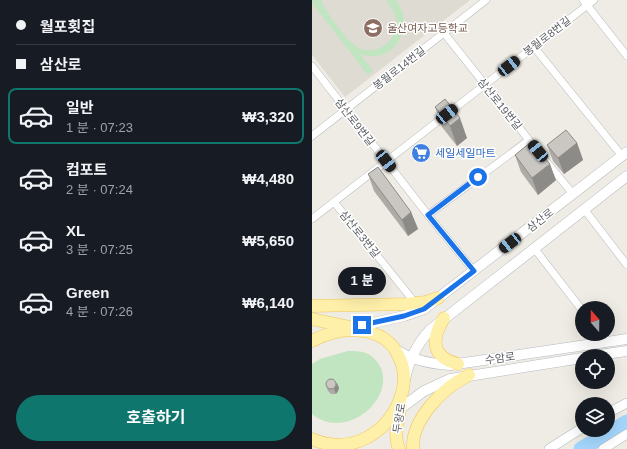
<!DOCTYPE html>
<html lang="ko">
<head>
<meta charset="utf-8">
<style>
	:root { --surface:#171b24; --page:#20242c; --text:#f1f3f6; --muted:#9ea1a6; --line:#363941; --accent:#0f766e }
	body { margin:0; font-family:Helvetica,"Noto Sans KR",sans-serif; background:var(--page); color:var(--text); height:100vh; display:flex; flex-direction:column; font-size:15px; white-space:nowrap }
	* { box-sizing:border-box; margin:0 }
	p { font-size:13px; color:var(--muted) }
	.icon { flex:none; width:22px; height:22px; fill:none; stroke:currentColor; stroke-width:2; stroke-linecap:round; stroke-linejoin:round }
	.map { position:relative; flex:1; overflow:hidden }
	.sheet { display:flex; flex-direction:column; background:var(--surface); width:312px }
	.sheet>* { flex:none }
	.hud { display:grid; align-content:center; height:88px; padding:0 16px; background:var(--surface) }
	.needle { width:26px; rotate:340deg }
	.controls { position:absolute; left:263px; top:301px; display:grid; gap:8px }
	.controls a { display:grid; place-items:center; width:40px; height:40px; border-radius:50%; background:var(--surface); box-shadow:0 4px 16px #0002; font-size:20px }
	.end { position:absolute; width:18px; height:18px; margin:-9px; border:5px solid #1a73e8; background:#fff; box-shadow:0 0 0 2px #fff }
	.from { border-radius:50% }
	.bubble { position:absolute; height:28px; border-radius:14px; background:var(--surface); box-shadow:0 4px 16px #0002; font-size:13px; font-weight:700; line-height:28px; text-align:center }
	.car { position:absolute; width:12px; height:24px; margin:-12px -6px; border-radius:5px; box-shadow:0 0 3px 1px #0007; background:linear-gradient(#222 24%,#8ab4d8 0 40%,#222 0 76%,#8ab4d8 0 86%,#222 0) }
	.hud b { display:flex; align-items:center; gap:14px; height:38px; font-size:15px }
	.hud b+b { border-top:1px solid var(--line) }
	.hud i { width:10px; height:10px; background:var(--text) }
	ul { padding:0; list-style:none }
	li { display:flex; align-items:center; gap:12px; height:56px; margin:0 8px 6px; padding:0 8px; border:2px solid transparent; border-radius:8px }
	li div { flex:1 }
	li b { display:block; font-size:15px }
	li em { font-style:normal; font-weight:700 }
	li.current { border-color:var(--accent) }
	li>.icon { width:36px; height:36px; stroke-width:1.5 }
	.action { display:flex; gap:8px; margin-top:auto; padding:8px 16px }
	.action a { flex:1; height:46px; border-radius:24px; background:var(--accent); color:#fff; font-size:16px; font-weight:700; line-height:46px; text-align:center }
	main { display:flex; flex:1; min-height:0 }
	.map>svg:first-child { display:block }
	.education { fill:#dedbd2 }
	.green { fill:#c0e5c0 }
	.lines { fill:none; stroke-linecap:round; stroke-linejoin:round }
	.river { stroke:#a4d7fe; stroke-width:15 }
	.minor-casing { stroke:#b6b9be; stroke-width:8 }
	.tertiary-casing { stroke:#b6b9be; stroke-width:10 }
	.secondary-casing { stroke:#b7bac0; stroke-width:11 }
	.primary-casing { stroke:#f0c55b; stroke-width:13 }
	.minor { stroke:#fff; stroke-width:7 }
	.tertiary { stroke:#fff; stroke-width:9 }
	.secondary { stroke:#fff; stroke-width:10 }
	.primary { stroke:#fef0a9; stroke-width:12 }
	.wall { fill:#aeaaa6 }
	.shaded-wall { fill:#8d8b87 }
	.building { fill:#cac6c1; stroke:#8d8b87 }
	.route { stroke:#1a73e8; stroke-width:5 }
	.labels { text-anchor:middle; stroke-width:3; stroke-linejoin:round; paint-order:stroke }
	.education-label { font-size:11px; fill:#785e54; stroke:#fff; text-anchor:start }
	.street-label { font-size:11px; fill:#5c5f64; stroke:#fff }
	.shop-label { font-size:11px; fill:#366cbe; stroke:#fff; text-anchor:start }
</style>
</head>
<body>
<main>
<section class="sheet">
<div class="hud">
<b><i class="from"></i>월포횟집</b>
<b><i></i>삼산로</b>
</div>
<ul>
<li class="current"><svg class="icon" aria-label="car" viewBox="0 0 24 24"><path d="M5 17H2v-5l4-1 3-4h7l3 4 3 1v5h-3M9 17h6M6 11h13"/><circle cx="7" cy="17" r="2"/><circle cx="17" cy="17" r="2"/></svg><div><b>일반</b><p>1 분 · 07:23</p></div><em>₩3,320</em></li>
<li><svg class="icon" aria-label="car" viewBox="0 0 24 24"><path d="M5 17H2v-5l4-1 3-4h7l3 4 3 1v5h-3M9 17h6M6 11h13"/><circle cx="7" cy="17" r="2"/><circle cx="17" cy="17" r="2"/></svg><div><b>컴포트</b><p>2 분 · 07:24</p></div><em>₩4,480</em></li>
<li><svg class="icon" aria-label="car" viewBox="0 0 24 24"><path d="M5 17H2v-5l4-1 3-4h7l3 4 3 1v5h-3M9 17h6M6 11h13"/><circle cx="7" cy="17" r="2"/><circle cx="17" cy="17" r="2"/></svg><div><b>XL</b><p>3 분 · 07:25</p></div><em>₩5,650</em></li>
<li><svg class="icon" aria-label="car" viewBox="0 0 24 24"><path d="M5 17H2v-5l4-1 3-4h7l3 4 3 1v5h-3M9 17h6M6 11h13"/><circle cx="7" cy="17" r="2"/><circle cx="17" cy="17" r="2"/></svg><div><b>Green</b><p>4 분 · 07:26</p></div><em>₩6,140</em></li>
</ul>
<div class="action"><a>호출하기</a></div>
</section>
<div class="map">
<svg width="315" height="449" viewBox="0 0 315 449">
	<rect width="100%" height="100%" fill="#eeece4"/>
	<polygon class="education" points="0,0 158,0 33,97 0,55"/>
	<g class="green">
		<path d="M0 0H9C14 12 37 45 49 49 67 55 85 40 85 22 84 13 79 7 74 0H84C105 28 81 66 48 54L61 71 56 75 0 3Z"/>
		<path d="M36 351C42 351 48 351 54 353 59 355 63 359 66 363 88 395 35 443 0 414V364L8 359Z"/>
	</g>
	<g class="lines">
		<polyline class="river" points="269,449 315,422"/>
		<defs>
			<g id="minor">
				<polyline points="271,0 315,56"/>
				<polyline points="132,33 224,149"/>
				<polyline points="222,47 310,156"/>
				<polyline points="0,66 116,215 162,271"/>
				<polyline points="0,136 174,0"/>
				<polyline points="233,160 261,194"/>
				<polyline points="22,202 104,304"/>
				<polyline points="272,209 315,265"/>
				<polyline points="116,215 217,140"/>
				<polyline points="0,219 282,0"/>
				<polyline points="222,248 270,310"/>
				<polyline points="288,334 294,342"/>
			</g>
			<g id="tertiary">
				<polyline points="296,413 315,403"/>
				<polyline points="237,449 270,428"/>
				<polyline points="291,449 315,434"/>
			</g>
			<g id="secondary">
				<polyline points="39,328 92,316 112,309 315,152"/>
				<path d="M83 349C99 360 119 364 138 365L315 339"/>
				<polyline points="280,356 315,351"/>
				<path d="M93 379C97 360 104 345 118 330L315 176"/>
				<polyline points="85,411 112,391 138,379 270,358"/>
			</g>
			<g id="primary">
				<polyline points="0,306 94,304 114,302 126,298"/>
				<path d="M132 318C119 339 119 357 146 364"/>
				<polyline points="0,319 38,327"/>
				<path d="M0 341C17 332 37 328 56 332 69 335 80 342 86 355 102 384 83 422 56 437 39 447 17 447 0 439"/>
				<path d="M87 449C81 435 86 420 89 405"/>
				<path d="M101 449C99 419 132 387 157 375"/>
			</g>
		</defs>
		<use href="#minor" class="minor-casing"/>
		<use href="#tertiary" class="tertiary-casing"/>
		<use href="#secondary" class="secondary-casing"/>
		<use href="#primary" class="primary-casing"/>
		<use href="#minor" class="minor"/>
		<use href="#tertiary" class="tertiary"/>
		<use href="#secondary" class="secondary"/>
		<use href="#primary" class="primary"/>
	</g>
	<g class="wall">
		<polygon points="123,107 155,138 145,146 130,127"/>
		<polygon points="265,143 271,160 252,174 241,161 235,145"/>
		<polygon points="203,155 244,180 226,195 209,172"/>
		<polygon points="56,174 99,212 106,229 96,236 62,191"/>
		<polygon points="25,383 27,388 26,391 24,394 19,394 16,391 14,386"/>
	</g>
	<g class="shaded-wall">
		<polygon points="148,118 155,138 145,146 138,126"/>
		<polygon points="265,143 271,160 252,174 246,158"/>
		<polygon points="238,164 244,180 226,195 220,178"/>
		<polygon points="99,212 106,229 96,236 90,220"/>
		<polygon points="25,383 27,388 26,391 24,394 22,389"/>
	</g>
	<g class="building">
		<polygon points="133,99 148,118 138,126 123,107"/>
		<polygon points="254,130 265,143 246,158 235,145"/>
		<polygon points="219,142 238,164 220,178 203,155"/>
		<polygon points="66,167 99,212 90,220 56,174"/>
		<circle cx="19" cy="384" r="5"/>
	</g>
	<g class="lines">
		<polyline class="route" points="50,325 92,316 112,309 162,271 116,215 166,177"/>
	</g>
	<defs>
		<symbol id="school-disc" viewBox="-11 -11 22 22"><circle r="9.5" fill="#8d6e63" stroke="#fff"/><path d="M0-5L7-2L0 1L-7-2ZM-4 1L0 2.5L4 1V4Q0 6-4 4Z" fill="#fff"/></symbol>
		<symbol id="supermarket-disc" viewBox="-11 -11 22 22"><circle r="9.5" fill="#3f7fe0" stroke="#fff"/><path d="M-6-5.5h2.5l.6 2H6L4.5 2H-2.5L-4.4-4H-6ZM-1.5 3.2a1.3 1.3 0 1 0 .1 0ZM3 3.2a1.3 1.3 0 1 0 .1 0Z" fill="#fff"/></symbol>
	</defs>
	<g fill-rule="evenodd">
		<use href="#school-disc" x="50" y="17" width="22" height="22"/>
		<use href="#supermarket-disc" x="98" y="142" width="22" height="22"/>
	</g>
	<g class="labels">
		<g class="education-label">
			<text x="75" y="32">울산여자고등학교</text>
		</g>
		<g class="street-label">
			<text transform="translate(235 36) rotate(-38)" y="4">봉월로8번길</text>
			<text transform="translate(87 68) rotate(-38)" y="4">봉월로14번길</text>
			<text transform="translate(188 104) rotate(51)" y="4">삼산로19번길</text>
			<text transform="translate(43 122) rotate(52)" y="4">삼산로9번길</text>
			<text transform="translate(228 220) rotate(-38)" y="4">삼산로</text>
			<text transform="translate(48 234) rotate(51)" y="4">삼산로3번길</text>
			<text transform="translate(188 358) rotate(-8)" y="4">수암로</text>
			<text transform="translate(87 418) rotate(-81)" y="4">두왕로</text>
		</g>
		<g class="shop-label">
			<text x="123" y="157">세일세일마트</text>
		</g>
	</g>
</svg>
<div class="controls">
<a><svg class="needle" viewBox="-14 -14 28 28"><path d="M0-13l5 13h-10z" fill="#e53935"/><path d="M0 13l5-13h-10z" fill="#9ea1a6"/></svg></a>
<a><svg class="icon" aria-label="locate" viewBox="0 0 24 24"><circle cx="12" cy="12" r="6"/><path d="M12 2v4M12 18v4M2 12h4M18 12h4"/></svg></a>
<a><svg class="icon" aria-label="layers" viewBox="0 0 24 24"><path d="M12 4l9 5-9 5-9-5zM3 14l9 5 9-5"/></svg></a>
</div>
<i class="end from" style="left:166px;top:177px"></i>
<i class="end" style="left:50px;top:325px"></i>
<div class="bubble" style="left:26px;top:267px;width:48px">1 분</div>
<i class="car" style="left:197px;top:66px;rotate:52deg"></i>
<i class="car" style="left:135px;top:114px;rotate:52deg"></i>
<i class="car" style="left:226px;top:151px;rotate:321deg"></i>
<i class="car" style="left:74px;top:161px;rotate:142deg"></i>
<i class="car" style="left:198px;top:243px;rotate:232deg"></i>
</div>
</main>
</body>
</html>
